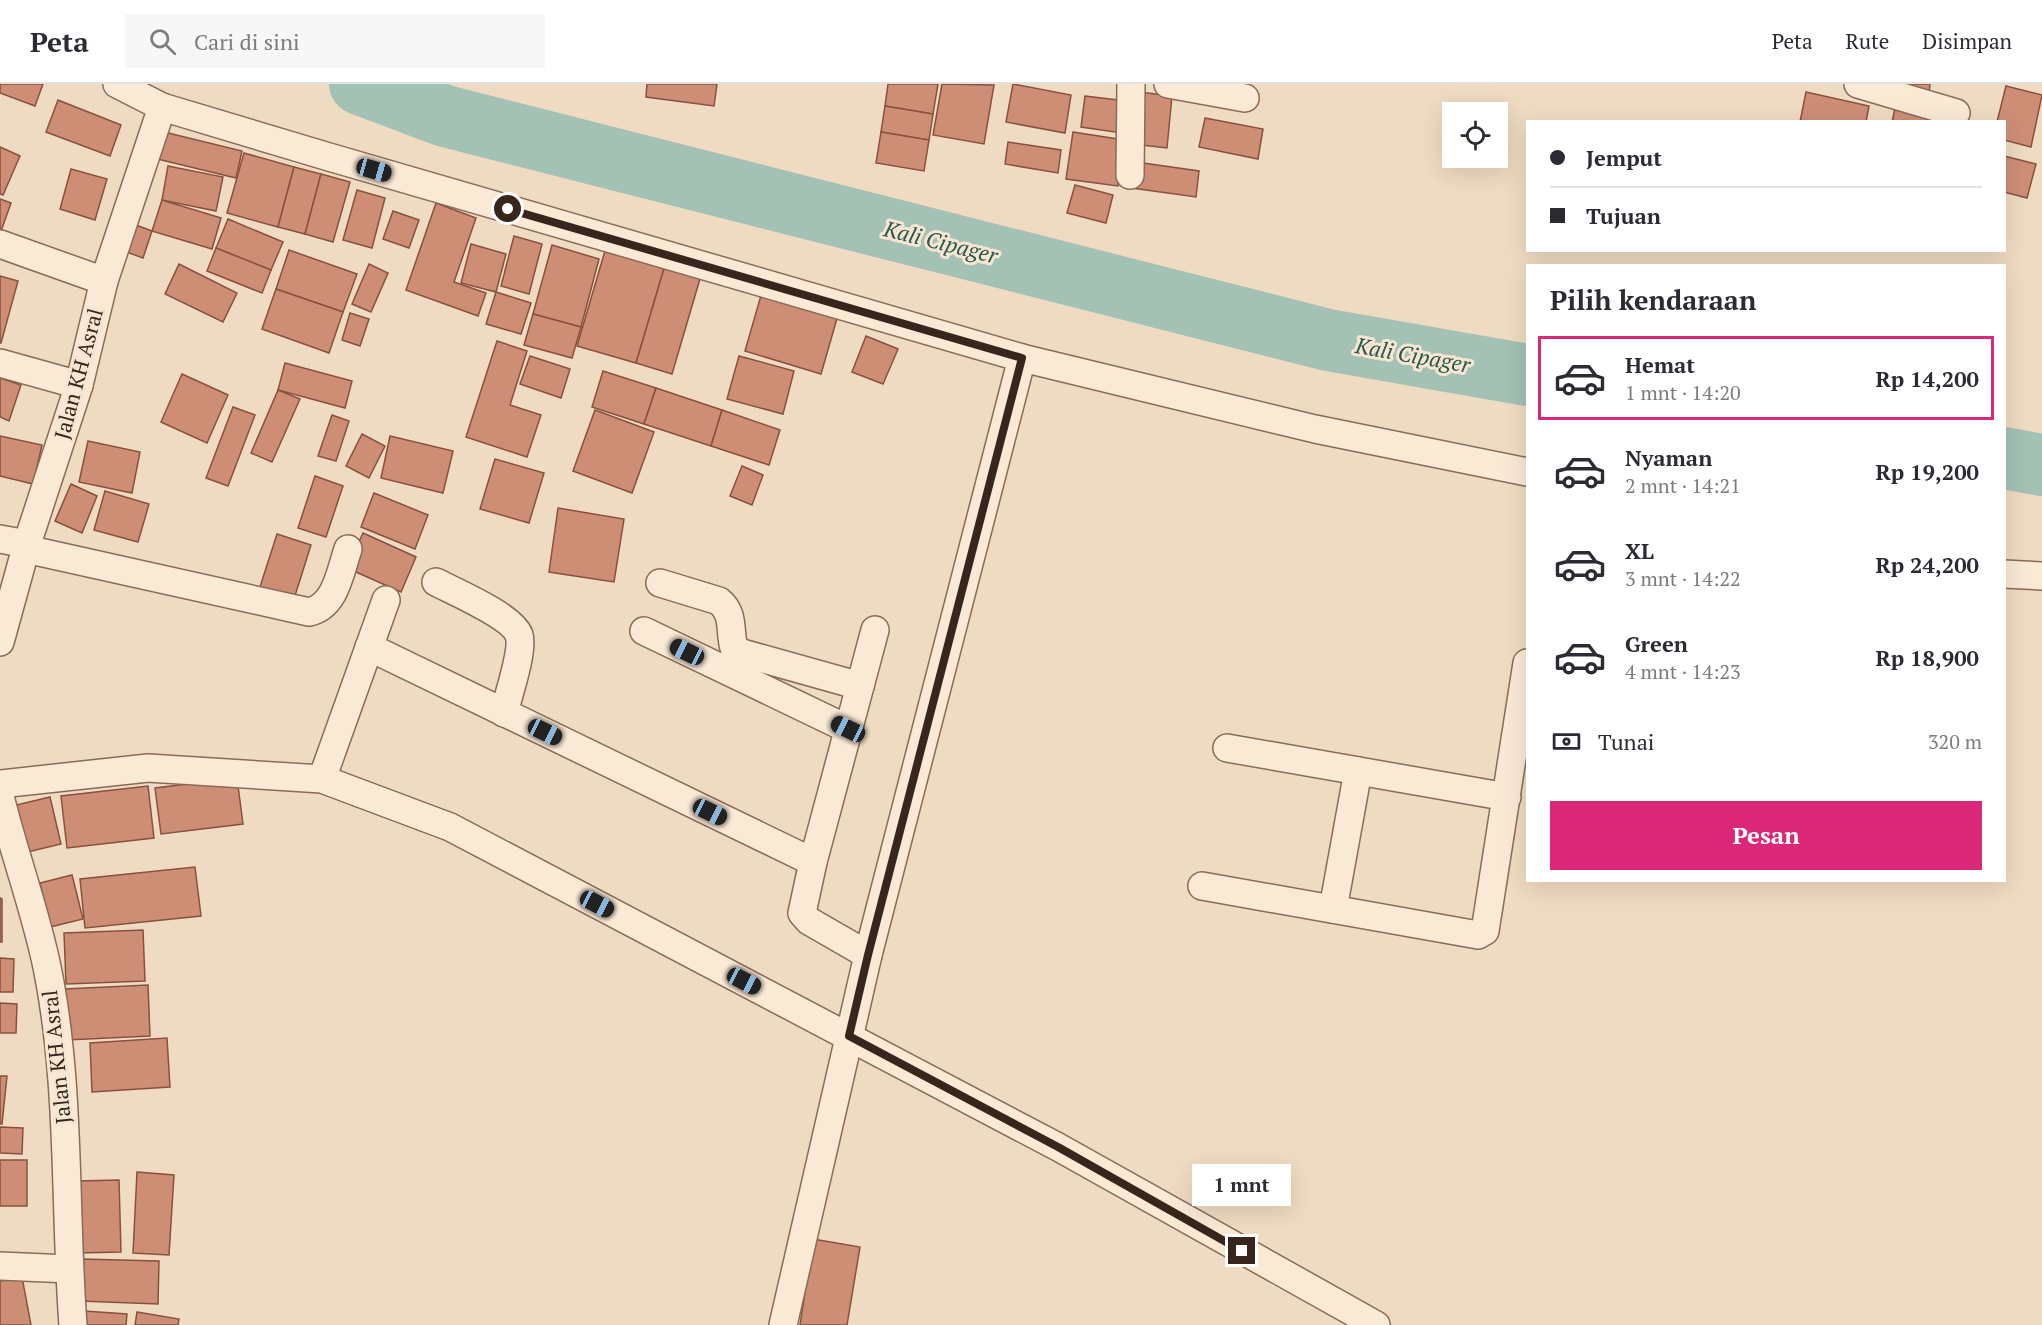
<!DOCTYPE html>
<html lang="id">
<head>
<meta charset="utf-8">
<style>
	:root { --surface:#fff; --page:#f7f7f7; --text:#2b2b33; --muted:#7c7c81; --line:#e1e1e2; --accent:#db2777 }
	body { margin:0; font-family:"PT Serif",serif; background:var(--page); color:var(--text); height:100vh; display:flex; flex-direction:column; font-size:22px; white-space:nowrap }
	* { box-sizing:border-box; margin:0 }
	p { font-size:20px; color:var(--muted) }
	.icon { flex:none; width:33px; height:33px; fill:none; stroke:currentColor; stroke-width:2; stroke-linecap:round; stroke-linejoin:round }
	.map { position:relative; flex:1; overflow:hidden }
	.side { position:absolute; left:1526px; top:180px; width:480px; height:618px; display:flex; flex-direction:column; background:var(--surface); border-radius:0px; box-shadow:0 6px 24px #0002 }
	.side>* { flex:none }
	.guide { position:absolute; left:1526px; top:36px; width:480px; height:132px; border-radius:0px; box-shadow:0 6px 24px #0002; display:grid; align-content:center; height:132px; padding:0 24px; background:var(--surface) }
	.fabs { position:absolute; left:1442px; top:18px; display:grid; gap:12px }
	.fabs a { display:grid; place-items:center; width:66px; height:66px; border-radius:0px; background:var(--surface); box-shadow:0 6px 24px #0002; font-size:30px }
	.end { position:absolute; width:27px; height:27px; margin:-14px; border:8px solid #38261d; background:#fff; box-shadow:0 0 0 3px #fff }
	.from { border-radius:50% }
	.bubble { position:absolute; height:42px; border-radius:0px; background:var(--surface); box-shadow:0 6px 24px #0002; font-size:20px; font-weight:800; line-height:42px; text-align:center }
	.car { position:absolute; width:18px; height:36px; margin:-18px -9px; border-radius:8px; box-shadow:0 0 4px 2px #0007; background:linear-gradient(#222 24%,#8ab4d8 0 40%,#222 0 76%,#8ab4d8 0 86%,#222 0) }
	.guide b { display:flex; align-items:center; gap:21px; height:57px; font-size:22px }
	.guide b+b { border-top:2px solid var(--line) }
	.guide i { width:15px; height:15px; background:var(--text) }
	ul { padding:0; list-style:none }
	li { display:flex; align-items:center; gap:18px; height:84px; margin:0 12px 9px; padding:0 12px; border:3px solid transparent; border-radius:0px }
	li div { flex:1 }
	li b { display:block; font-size:22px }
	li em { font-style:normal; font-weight:800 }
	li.on { border-color:var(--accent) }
	li>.icon { width:54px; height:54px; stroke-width:1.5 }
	h2 { padding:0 24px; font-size:27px; line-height:72px }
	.pay { display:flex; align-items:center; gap:15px; height:66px; padding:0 24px; font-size:22px }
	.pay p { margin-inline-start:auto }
	.button { display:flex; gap:12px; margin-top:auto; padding:12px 24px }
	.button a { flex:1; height:69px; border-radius:0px; background:var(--accent); color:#fff; font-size:24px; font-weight:800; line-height:69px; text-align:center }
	header { display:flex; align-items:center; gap:36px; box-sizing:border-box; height:84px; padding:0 30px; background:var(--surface); border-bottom:2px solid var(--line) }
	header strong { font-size:28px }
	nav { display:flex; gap:33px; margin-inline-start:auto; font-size:21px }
	.search { width:420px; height:54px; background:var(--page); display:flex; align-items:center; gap:15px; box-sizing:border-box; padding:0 21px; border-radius:0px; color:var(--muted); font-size:22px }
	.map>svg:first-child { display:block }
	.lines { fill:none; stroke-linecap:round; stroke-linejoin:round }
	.river { stroke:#a4c1b5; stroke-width:62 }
	.building { fill:#ce8e76; stroke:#89513d; stroke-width:1.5 }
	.street-casing { stroke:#896b58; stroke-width:30 }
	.street { stroke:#fae9d5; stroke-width:27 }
	.route { stroke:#38261d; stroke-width:8 }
	.labels { text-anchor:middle; stroke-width:6; stroke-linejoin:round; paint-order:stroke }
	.street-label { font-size:21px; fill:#38261d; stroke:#f6e6d1 }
	.water-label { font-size:22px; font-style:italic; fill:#2c594f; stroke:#f6e6d1 }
</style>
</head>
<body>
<header>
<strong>Peta</strong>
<div class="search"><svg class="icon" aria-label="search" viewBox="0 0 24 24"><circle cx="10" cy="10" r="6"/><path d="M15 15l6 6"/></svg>Cari di sini</div>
<nav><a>Peta</a><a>Rute</a><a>Disimpan</a></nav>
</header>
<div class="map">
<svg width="2042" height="1241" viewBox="0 0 2042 1241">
	<rect width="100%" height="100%" fill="#efdbc1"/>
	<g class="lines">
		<g class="river">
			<polyline points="360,0 445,32 1328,256 1527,291"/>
			<polyline points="2004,374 2042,381"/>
		</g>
	</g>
	<g class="building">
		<polygon points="0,0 43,0 35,22 0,9"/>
		<polygon points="647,0 717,0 714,22 646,13"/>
		<polygon points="888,0 938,0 933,30 885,22"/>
		<polygon points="942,0 994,1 984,60 933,51"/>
		<polygon points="1013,0 1071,11 1065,49 1006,38"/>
		<polygon points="1904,0 1930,0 1929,10"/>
		<polygon points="2006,2 2042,11 2031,63 2004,56 2004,38 1997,38"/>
		<polygon points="1139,8 1172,12 1167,64 1133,60"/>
		<polygon points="1806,8 1869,22 1866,38 1800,38"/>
		<polygon points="1085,12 1126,17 1122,49 1081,43"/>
		<polygon points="58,16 121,41 110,72 46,48"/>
		<polygon points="885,22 933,30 929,56 881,48"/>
		<polygon points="1895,24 1943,38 1892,38"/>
		<polygon points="1205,34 1263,45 1258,75 1199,63"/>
		<polygon points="156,46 242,67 236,94 149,73"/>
		<polygon points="881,48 929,56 924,87 876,79"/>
		<polygon points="1073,48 1124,56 1118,102 1066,95"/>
		<polygon points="1008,58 1061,66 1058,89 1005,80"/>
		<polygon points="0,63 20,72 3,111 0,110"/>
		<polygon points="244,69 294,83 278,143 227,129"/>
		<polygon points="2004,72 2036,80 2027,114 2004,108"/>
		<polygon points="1136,78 1199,87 1196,113 1132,104"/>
		<polygon points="168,82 223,93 216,127 162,116"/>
		<polygon points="294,83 321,90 305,150 278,143"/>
		<polygon points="71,85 107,95 95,136 60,125"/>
		<polygon points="321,90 350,98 333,158 305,150"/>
		<polygon points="1075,101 1113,111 1106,139 1067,129"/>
		<polygon points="357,106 385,114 372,164 343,156"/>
		<polygon points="0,115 11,119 0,150"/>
		<polygon points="162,116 221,134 212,165 152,147"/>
		<polygon points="436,119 476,134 454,198 486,209 478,232 406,206"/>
		<polygon points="393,127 419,136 409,164 383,155"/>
		<polygon points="228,135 283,158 271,186 216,164"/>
		<polygon points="125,137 152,147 143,174 116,164"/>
		<polygon points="514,152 542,160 529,210 501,202"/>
		<polygon points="471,160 506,170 496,208 461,199"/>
		<polygon points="607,160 666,178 636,279 577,262"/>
		<polygon points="552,161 599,175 581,243 533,230"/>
		<polygon points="216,164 271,186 262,209 207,187"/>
		<polygon points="289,166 357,190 343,228 276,205"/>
		<polygon points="666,178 702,188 672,290 636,279"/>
		<polygon points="179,180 237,209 223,238 165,210"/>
		<polygon points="369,180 388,189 371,228 352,220"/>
		<polygon points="0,192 18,197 1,259 0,259"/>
		<polygon points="764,201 840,224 821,290 745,267"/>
		<polygon points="276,205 343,228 329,269 262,245"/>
		<polygon points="496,208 531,219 521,250 486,240"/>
		<polygon points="350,229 369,235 360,262 342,256"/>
		<polygon points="533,230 581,243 572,274 524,261"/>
		<polygon points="866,252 898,265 883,300 852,288"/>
		<polygon points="497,257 527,267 510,321 541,331 527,373 466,353"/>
		<polygon points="530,272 570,285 561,314 520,300"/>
		<polygon points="739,272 794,287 783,330 727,315"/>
		<polygon points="285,279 352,297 345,324 278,306"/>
		<polygon points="603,287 656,304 644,340 592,323"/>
		<polygon points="182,290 228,311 207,359 161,338"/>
		<polygon points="0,294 21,301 9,337 0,333"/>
		<polygon points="656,304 722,326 711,362 644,340"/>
		<polygon points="278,306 300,315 272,378 251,369"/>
		<polygon points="233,323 255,331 228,402 206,394"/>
		<polygon points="595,326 654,348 632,409 573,387"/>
		<polygon points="722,326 780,346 769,381 711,362"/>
		<polygon points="332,331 349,337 336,377 318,372"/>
		<polygon points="362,350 385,362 369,394 346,382"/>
		<polygon points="0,352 42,361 33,400 0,392"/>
		<polygon points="390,352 453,367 443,409 381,394"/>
		<polygon points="88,357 140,368 132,409 79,398"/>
		<polygon points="495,375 544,389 529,439 480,425"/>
		<polygon points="742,382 763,391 752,421 730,412"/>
		<polygon points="315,392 343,402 326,453 298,444"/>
		<polygon points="71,400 97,412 82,449 55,437"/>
		<polygon points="105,407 149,420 138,458 94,446"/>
		<polygon points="374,409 428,431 415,465 361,443"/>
		<polygon points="558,424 624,435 614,498 549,488"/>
		<polygon points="363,449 416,473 401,508 347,484"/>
		<polygon points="277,450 311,461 293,518 259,506"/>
		<polygon points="237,694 243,740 161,750 155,704"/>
		<polygon points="148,702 154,754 67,764 61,712"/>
		<polygon points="50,713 61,760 19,770 8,723"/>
		<polygon points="195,783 201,832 85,844 80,795"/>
		<polygon points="72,791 83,835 50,843 40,799"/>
		<polygon points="0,814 2,815 2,858 0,858"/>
		<polygon points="143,846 145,897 66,900 64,849"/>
		<polygon points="0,874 14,875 13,908 0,908"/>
		<polygon points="148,901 150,952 67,956 65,905"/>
		<polygon points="0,919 17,920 16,949 0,949"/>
		<polygon points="167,954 170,1003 92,1008 90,959"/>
		<polygon points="0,992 7,992 2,1040 0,1040"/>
		<polygon points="0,1043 23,1044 22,1070 0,1069"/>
		<rect x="0" y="1076" width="27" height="46"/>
		<polygon points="137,1088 174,1091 169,1171 133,1169"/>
		<polygon points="119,1096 121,1168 78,1169 76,1097"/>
		<polygon points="813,1155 860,1163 847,1241 800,1241"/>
		<polygon points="81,1175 159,1177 158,1220 80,1217"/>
		<polygon points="22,1193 31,1241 0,1241 0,1197"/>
		<polygon points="84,1227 127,1230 126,1241 83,1241"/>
		<polygon points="137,1228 179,1235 178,1241 135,1241"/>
	</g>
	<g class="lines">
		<defs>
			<g id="street">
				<polyline points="117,0 162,23 329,73 1022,274 1315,345 1527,388"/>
				<polyline points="1168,0 1245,14"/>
				<polyline points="1858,0 1956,29"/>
				<polyline points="1130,91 1131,0"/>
				<polyline points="0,160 104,197"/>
				<polyline points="0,279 79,301"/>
				<polyline points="0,455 27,460"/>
				<path d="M26 465 309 528C336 522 340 488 348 465"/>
				<polyline points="2004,490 2042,492"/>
				<path d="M436 498C455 508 512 532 519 551 524 566 508 612 504 629"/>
				<path d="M660 499 719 517C735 530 729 547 734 564L742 569 860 602"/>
				<polyline points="644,547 848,645"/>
				<polyline points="0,558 27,460 79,301 104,197 162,23"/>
				<polyline points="369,563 813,778"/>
				<polyline points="1227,664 1507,713"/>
				<polyline points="322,695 386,516"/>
				<polyline points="0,700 148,684 322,695 450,743 1058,1063 1376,1241"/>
				<path d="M0 712C14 770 35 825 47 883 71 1001 64 1122 73 1241"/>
				<polyline points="1202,802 1478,851 1485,847 1527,579"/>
				<polyline points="1333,825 1358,687"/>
				<polyline points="868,871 809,837 802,829 813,778 875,546"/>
				<polyline points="0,1182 69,1185"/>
				<polyline points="783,1241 868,871 1022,274"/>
			</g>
		</defs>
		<use href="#street" class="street-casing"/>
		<use href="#street" class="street"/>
	</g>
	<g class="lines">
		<polyline class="route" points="508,125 1022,274 868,871 849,952 1058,1063 1242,1167"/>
	</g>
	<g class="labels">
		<g class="street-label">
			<text transform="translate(79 290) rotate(-75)" y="7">Jalan KH Asral</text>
			<text transform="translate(57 973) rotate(-96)" y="7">Jalan KH Asral</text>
		</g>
		<g class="water-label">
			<text transform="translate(941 158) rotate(14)" y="8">Kali Cipager</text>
			<text transform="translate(1413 271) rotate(10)" y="8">Kali Cipager</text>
		</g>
	</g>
</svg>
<div class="fabs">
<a><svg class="icon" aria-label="locate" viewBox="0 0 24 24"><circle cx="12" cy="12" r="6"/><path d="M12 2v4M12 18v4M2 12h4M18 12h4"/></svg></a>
</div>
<i class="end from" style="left:508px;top:125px"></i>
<i class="end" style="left:1242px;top:1167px"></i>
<div class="bubble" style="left:1192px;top:1080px;width:99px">1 mnt</div>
<i class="car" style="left:374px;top:86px;rotate:106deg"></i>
<i class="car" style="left:687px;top:568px;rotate:296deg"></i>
<i class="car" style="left:848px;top:645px;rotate:296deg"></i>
<i class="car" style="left:545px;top:648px;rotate:116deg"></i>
<i class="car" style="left:710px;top:728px;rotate:116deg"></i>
<i class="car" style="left:597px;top:820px;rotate:118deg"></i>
<i class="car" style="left:744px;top:897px;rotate:118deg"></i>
<div class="guide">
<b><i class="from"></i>Jemput</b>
<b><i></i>Tujuan</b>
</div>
<section class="side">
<h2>Pilih kendaraan</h2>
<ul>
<li class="on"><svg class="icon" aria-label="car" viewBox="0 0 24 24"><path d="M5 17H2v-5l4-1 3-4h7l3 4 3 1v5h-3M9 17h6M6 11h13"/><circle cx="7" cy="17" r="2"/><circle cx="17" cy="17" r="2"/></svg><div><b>Hemat</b><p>1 mnt · 14:20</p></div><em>Rp 14,200</em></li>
<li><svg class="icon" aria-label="car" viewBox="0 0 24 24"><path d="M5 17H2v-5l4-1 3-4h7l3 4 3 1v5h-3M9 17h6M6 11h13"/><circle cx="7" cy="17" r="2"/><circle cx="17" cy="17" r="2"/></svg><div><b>Nyaman</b><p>2 mnt · 14:21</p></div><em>Rp 19,200</em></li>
<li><svg class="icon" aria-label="car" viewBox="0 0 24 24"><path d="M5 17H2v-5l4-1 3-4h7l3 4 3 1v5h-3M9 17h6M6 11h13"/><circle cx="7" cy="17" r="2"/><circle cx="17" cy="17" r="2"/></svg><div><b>XL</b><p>3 mnt · 14:22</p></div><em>Rp 24,200</em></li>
<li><svg class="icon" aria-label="car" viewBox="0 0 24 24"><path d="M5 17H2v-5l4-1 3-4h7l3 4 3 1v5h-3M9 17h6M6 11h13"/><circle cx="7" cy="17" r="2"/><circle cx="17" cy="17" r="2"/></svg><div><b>Green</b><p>4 mnt · 14:23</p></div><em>Rp 18,900</em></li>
</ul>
<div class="pay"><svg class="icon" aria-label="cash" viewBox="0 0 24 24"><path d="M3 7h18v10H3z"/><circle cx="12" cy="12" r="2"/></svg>Tunai<p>320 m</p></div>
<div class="button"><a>Pesan</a></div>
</section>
</div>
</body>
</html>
